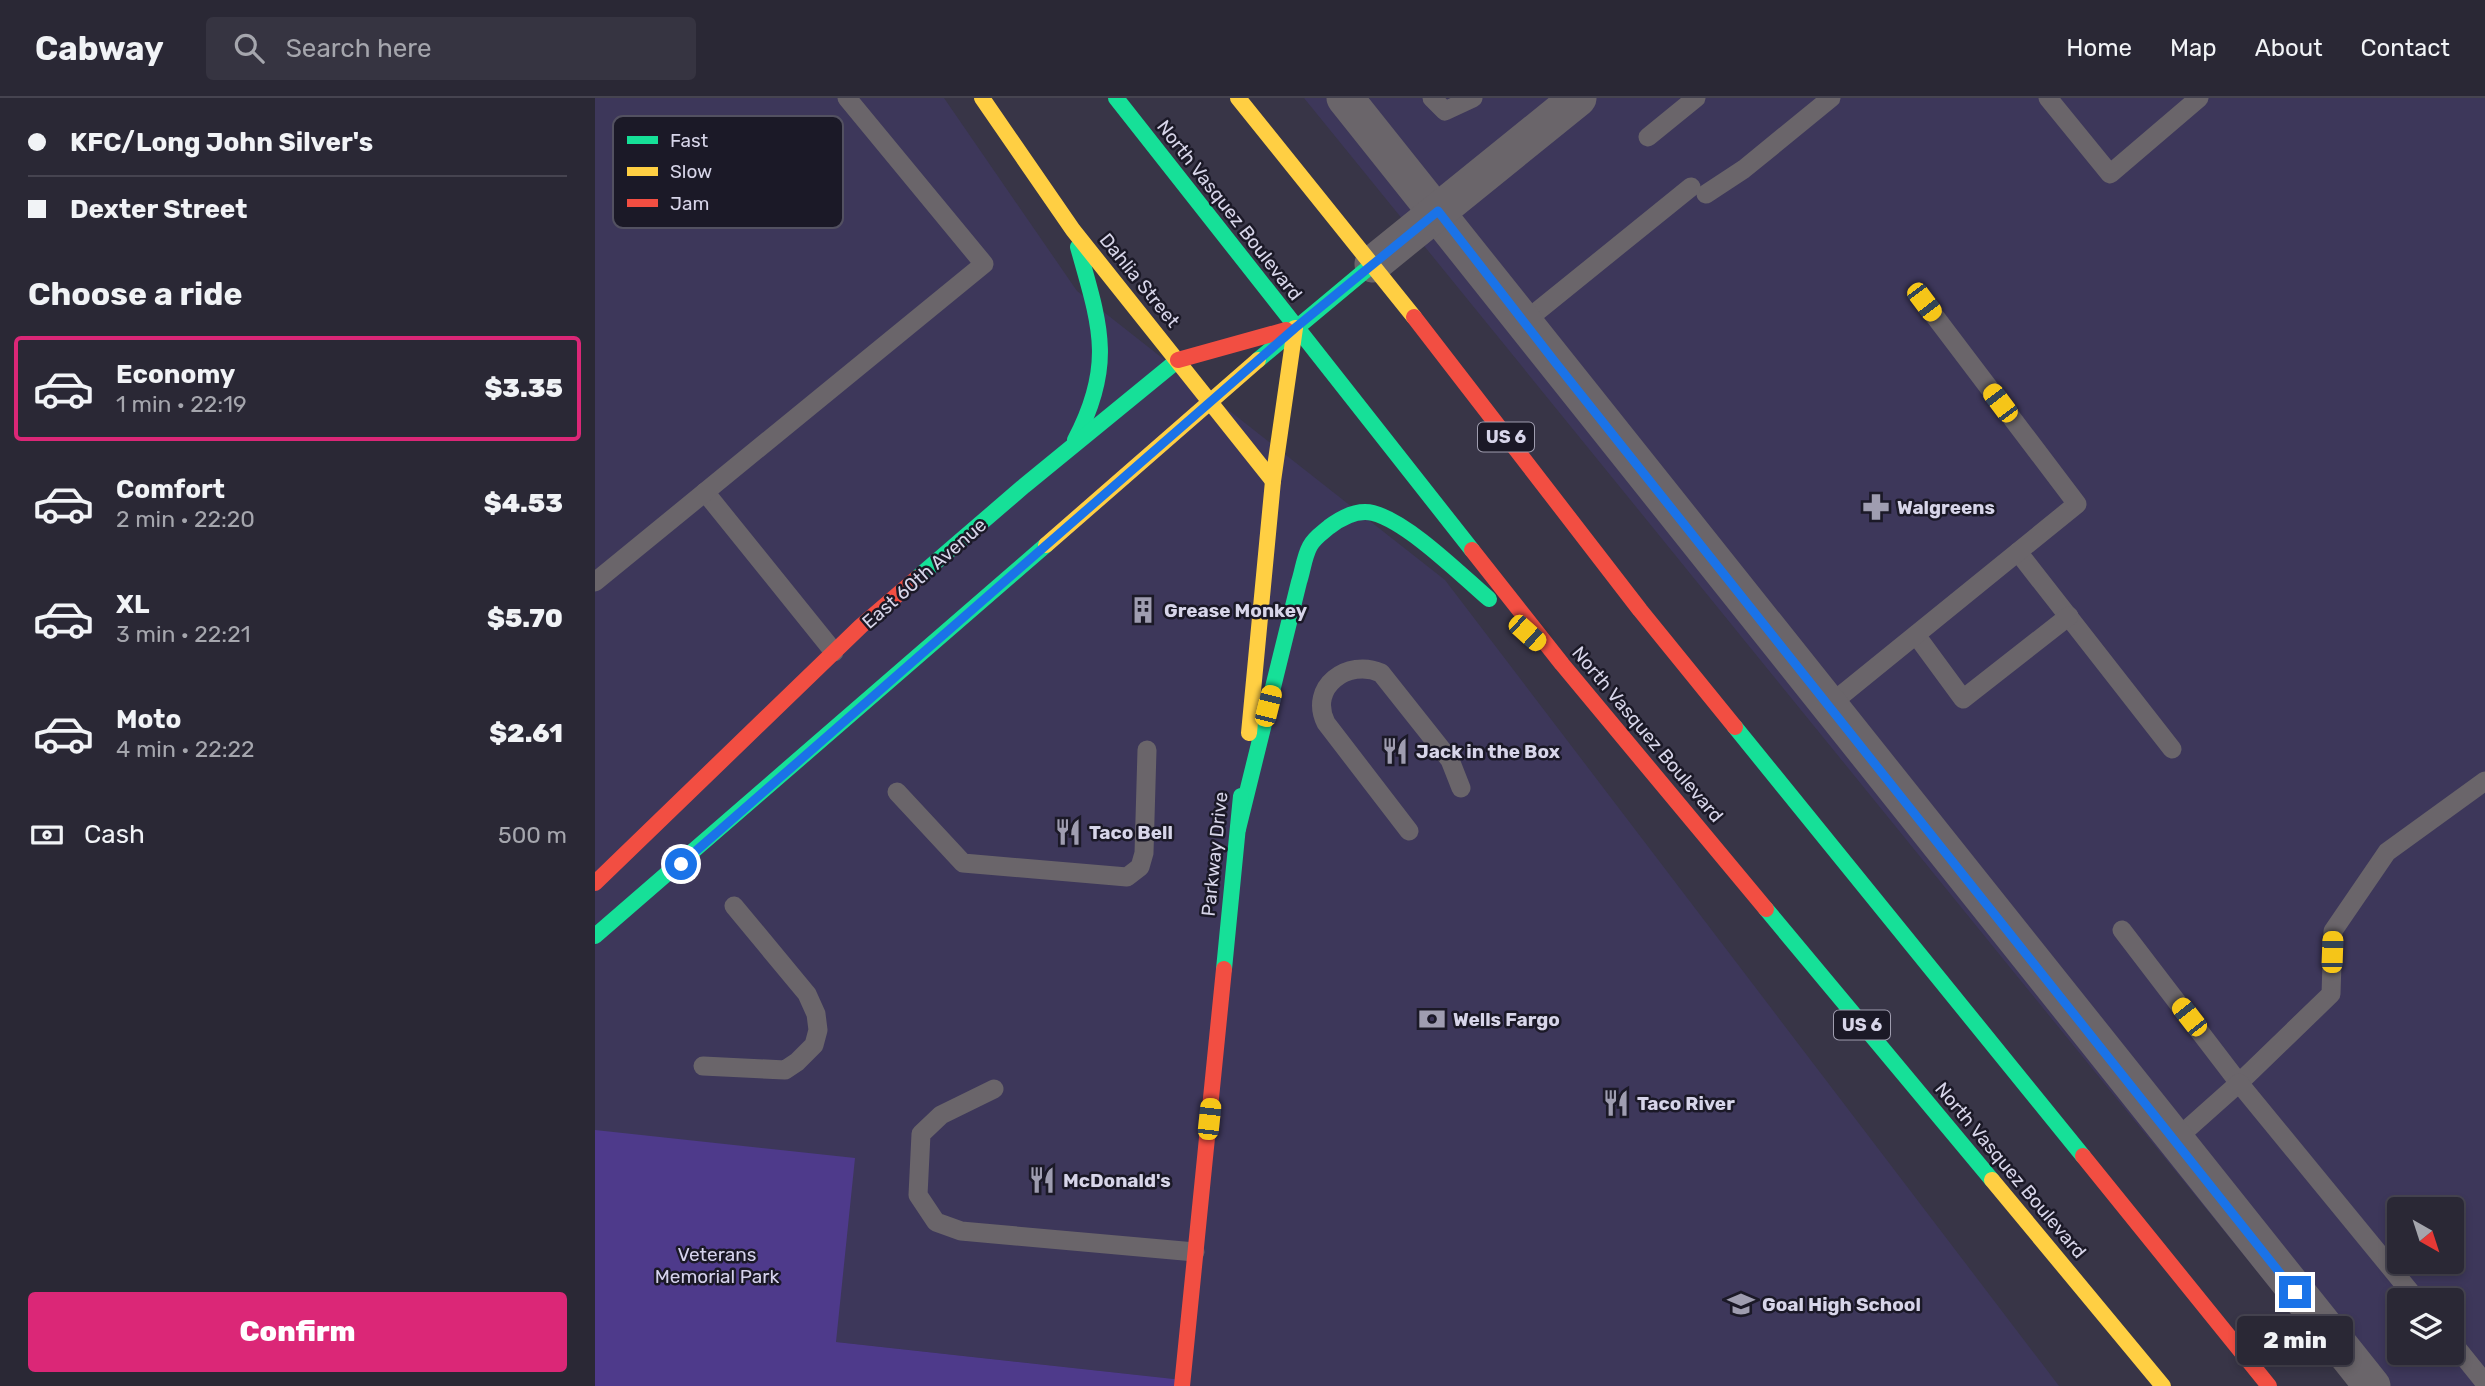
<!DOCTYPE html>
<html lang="en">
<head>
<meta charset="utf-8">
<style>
	:root { --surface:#2a2835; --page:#363441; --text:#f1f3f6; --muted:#a5a6ad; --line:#464450; --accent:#db2777 }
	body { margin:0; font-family:Rubik,sans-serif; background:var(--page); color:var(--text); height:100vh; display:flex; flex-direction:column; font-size:26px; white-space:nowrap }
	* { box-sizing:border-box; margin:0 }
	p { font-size:23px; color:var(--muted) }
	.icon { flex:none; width:38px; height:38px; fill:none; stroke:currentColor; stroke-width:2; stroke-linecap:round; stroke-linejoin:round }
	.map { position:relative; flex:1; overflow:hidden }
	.drawer { display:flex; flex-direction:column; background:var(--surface); width:595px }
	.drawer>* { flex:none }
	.hud { display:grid; align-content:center; height:154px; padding:0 28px; background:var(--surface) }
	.needle { width:46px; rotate:141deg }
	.controls { position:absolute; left:1792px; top:1099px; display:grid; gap:14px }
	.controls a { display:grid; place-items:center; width:77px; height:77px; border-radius:7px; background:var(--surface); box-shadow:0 4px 10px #0003,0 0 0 2px var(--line); font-size:35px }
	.end { position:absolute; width:32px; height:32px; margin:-16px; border:9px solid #1a73e8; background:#fff; box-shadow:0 0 0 4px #fff }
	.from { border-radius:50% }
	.bubble { position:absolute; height:49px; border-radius:7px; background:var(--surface); box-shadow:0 4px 10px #0003,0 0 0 2px var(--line); font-size:23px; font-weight:800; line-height:49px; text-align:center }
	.car { position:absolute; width:21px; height:42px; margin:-21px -10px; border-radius:9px; box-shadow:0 0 5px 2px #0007; background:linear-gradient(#f5c518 24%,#345 0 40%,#f5c518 0 76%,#345 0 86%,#f5c518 0) }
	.hud b { display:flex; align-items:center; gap:24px; height:66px; font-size:26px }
	.hud b+b { border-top:2px solid var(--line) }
	.hud i { width:18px; height:18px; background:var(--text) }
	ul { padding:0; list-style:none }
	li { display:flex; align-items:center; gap:21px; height:105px; margin:0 14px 10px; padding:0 14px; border:4px solid transparent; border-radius:7px }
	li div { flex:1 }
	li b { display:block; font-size:26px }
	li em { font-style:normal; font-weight:800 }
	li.selected { border-color:var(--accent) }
	li>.icon { width:63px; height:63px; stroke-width:1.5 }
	h2 { padding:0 28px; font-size:32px; line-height:84px }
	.pay { display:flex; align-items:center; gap:18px; height:77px; padding:0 28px; font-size:26px }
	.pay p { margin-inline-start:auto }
	.cta { display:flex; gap:14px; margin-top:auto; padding:14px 28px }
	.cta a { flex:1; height:80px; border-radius:7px; background:var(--accent); color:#fff; font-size:28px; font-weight:800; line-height:80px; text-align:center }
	header { display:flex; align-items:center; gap:42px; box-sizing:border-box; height:98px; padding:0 35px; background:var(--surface); border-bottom:2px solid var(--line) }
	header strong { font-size:33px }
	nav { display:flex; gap:38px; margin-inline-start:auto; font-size:24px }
	.search { width:490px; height:63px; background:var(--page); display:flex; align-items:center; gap:18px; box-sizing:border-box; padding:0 24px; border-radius:7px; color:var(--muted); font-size:26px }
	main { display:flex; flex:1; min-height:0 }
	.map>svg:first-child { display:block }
	.built { fill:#3d375a; fill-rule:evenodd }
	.green { fill:#4e3a8b }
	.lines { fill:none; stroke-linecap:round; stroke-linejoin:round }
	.lane { stroke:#6a656a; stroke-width:19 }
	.street { stroke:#6a656a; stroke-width:37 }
	.fast { stroke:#16e098; stroke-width:16 }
	.slow { stroke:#ffcf43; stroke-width:16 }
	.jam { stroke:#f24e42; stroke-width:16 }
	.route { stroke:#1a73e8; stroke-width:9 }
	.labels { text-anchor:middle; stroke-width:5; stroke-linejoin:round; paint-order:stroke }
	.shield { fill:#1b1927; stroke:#9f9daf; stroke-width:2 }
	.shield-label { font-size:18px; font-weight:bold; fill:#d7d5e9 }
	.street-label { font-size:19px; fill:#d7d5e9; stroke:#1b1927 }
	.poi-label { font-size:19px; font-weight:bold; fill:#d7d5e9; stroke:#1b1927; text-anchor:start }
	.park-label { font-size:19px; fill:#d6d3ed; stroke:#1b1927 }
	.key { fill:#1b1927; stroke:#535161; stroke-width:2 }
	.key-label { font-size:19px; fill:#d7d5e9 }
</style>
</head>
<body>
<header>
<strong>Cabway</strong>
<div class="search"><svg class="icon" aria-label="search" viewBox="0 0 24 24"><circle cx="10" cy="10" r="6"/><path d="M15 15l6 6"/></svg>Search here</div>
<nav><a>Home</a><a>Map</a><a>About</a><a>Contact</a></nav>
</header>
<main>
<section class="drawer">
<div class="hud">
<b><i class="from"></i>KFC/Long John Silver's</b>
<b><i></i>Dexter Street</b>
</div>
<h2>Choose a ride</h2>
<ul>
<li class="selected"><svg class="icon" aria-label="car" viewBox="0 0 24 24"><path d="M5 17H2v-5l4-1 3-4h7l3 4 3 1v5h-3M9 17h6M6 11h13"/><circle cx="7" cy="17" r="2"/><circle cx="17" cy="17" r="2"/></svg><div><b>Economy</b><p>1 min · 22:19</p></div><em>$3.35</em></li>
<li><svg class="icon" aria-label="car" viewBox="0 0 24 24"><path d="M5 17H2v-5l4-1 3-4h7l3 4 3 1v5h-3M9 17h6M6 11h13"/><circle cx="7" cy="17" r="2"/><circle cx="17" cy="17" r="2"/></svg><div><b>Comfort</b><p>2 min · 22:20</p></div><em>$4.53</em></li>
<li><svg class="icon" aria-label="car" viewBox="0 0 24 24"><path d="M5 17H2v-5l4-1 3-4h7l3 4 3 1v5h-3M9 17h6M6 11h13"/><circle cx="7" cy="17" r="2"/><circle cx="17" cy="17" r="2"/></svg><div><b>XL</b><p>3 min · 22:21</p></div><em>$5.70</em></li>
<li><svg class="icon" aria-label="car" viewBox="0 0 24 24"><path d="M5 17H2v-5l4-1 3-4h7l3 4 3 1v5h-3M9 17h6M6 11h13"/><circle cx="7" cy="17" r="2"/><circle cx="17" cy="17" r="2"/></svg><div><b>Moto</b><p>4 min · 22:22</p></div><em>$2.61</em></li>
</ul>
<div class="pay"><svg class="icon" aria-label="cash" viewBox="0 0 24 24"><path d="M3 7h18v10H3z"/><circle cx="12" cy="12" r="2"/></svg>Cash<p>500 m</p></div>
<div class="cta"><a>Confirm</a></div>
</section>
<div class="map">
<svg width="1890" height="1288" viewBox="0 0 1890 1288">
	<rect width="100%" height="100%" fill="#383547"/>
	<g class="built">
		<polygon points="0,0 349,0 482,193 850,482 1464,1288 587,1288 587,1282 241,1244 0,1032"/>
		<path d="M709 0H1890V1288H1755ZM1804 1111H1857V1164H1804ZM1804 1202H1857V1255H1804Z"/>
	</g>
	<polygon class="green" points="0,1032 260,1060 241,1244 588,1282 587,1288 0,1288"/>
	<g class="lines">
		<g class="lane">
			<polyline points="837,0 850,13 878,0"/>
			<polyline points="1453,0 1515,76 1604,0"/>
			<polyline points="1053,39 1101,0"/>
			<polyline points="1111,96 1149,71 1236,0"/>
			<polyline points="929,224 1096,89"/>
			<polyline points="110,394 239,554"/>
			<polyline points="1423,454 1577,651"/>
			<polyline points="0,484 389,166 252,0"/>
			<polyline points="1321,537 1368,601 1474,518"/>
			<polyline points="1233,608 1482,406 1329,204"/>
			<polyline points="302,694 368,765 532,779 545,769 549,755 552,652"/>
			<path d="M814 733 731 625C713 589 753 560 786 575L855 662 866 690"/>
			<polyline points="1527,832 1644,985 1736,896 1738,833 1792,754 1890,683"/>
			<polyline points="108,968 190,972 202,964 219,947 223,932 221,916 212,896 139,808"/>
			<polyline points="399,991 346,1017 326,1036 323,1097 341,1124 366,1133 600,1154"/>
			<polyline points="1580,1042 1644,985 1822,1202"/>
			<polyline points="1857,1244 1890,1285"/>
		</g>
		<g class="street">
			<polyline points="750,0 1777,1288"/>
			<polyline points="778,166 983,0"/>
		</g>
		<g class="fast">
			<polyline points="521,0 877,452"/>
			<polyline points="663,262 778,166"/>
			<path d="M480 342C520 266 505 227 483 149"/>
			<polyline points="322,480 429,388 583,262"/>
			<polyline points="1140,629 1488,1058"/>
			<path d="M643 731 704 484C708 472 709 459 715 448 719 440 727 435 734 429 746 420 762 411 778 415 813 424 866 477 894 501"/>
			<polyline points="1171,811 1397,1082"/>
			<polyline points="0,838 451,447"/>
			<polyline points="629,871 646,698"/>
		</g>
		<g class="slow">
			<polyline points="387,0 478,132 678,383"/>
			<polyline points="643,0 819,219"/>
			<polyline points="451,447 663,262"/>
			<polyline points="654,635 678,383 700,230"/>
			<polyline points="1397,1082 1568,1288"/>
		</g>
		<g class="jam">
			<polyline points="819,219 1045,512 1140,629"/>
			<polyline points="583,262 691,232"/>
			<polyline points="877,452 967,566 1171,811"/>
			<polyline points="0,785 266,528 322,480"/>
			<polyline points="1488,1058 1674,1288"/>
			<polyline points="587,1288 629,871"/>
		</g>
	</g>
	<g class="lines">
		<polyline class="route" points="86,766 700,230 843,113 960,264 1700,1194"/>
	</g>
	<defs>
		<symbol id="pharmacy-bare" viewBox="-9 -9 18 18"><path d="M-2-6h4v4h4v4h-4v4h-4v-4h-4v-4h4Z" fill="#9f9db0" stroke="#1b1927" stroke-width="2.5" paint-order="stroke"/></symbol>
		<symbol id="building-bare" viewBox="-9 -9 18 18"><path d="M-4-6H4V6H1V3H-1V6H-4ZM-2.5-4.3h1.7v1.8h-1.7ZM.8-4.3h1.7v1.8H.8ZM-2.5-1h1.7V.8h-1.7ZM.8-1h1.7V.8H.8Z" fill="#9f9db0" stroke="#1b1927" stroke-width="2.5" paint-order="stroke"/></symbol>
		<symbol id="restaurant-bare" viewBox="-9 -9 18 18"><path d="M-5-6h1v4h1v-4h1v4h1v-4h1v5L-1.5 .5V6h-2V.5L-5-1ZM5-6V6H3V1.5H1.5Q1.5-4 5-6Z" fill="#9f9db0" stroke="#1b1927" stroke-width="2.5" paint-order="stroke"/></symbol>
		<symbol id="bank-bare" viewBox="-9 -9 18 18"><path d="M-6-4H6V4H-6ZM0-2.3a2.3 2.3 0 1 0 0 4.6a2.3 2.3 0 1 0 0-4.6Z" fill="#9f9db0" stroke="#1b1927" stroke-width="2.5" paint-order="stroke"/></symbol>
		<symbol id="school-bare" viewBox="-9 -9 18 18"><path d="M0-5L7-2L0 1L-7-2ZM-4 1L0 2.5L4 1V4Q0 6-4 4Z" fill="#9f9db0" stroke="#1b1927" stroke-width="2.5" paint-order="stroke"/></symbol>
	</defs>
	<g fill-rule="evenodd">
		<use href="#pharmacy-bare" x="1262" y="390" width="38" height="38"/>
		<use href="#building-bare" x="529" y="493" width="38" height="38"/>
		<use href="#restaurant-bare" x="781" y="634" width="38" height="38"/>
		<use href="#restaurant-bare" x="454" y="715" width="38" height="38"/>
		<use href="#bank-bare" x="818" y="902" width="38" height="38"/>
		<use href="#restaurant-bare" x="1002" y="986" width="38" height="38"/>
		<use href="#restaurant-bare" x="428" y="1063" width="38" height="38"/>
		<use href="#school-bare" x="1127" y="1187" width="38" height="38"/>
	</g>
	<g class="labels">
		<g class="shield">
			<rect x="883" y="324.5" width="56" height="29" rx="5"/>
			<rect x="1239" y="912.5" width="56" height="29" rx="5"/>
		</g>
		<g class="shield-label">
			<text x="911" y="345">US 6</text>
			<text x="1267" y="933">US 6</text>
		</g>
		<g class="street-label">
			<text transform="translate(635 112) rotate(52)" y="7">North Vasquez Boulevard</text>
			<text transform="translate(545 182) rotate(51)" y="7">Dahlia Street</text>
			<text transform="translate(329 475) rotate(-41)" y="7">East 60th Avenue</text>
			<text transform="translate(1053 636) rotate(50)" y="7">North Vasquez Boulevard</text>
			<text transform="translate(619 756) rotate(-84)" y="7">Parkway Drive</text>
			<text transform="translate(1416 1072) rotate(50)" y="7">North Vasquez Boulevard</text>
		</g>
		<g class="poi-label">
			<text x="1302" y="416">Walgreens</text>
			<text x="569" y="519">Grease Monkey</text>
			<text x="821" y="660">Jack in the Box</text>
			<text x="494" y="741">Taco Bell</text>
			<text x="858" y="928">Wells Fargo</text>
			<text x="1042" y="1012">Taco River</text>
			<text x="468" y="1089">McDonald's</text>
			<text x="1167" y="1213">Goal High School</text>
		</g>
		<g class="park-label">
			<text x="122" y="1163">Veterans<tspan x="122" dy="22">Memorial Park</tspan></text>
		</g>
	</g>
	<rect x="18" y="18" width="230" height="112" rx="10" class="key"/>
	<rect x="32" y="38" width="31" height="8" fill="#16e098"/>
	<rect x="32" y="69" width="31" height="9" fill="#ffcf43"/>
	<rect x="32" y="101" width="31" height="8" fill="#f24e42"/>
	<g class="key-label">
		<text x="75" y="49">Fast</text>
		<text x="75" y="80">Slow</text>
		<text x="75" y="112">Jam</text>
	</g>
</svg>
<div class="controls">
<a><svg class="needle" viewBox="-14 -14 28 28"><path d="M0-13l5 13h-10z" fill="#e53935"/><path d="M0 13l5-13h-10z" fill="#a5a6ad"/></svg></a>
<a><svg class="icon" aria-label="layers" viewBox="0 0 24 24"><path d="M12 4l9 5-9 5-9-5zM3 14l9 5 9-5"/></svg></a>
</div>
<i class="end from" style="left:86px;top:766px"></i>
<i class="end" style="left:1700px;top:1194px"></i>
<div class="bubble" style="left:1642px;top:1218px;width:116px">2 min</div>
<i class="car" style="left:1329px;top:204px;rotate:143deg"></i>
<i class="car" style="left:1405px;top:305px;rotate:323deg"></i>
<i class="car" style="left:932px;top:535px;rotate:132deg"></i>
<i class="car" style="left:673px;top:608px;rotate:14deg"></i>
<i class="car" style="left:1737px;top:854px;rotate:2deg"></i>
<i class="car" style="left:1594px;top:919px;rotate:322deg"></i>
<i class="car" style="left:614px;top:1021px;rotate:6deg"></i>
</div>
</main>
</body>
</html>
